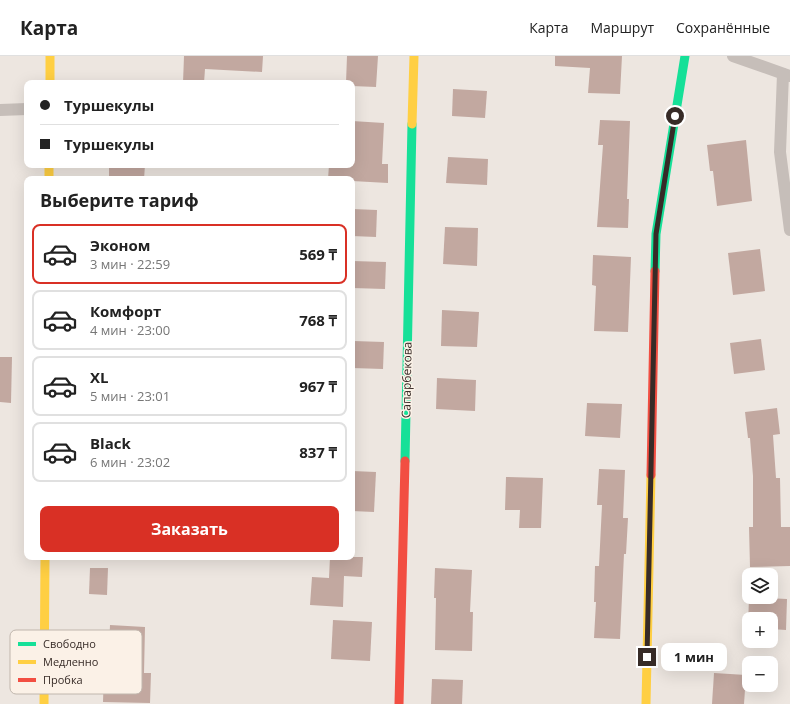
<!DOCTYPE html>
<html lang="ru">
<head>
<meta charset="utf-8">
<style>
	:root { --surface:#fff; --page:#f6f6f6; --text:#222; --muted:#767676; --line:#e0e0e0; --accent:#d93025 }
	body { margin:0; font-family:"Open Sans",sans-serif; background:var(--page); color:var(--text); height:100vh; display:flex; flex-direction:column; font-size:15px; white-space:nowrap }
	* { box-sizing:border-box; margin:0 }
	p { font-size:13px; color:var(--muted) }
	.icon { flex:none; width:22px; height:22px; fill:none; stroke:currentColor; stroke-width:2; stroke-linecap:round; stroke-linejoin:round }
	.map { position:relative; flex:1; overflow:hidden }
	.details { position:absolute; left:24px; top:120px; width:331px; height:384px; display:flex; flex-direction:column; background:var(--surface); border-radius:8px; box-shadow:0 4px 16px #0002 }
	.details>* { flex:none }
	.banner { position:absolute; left:24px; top:24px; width:331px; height:88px; border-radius:8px; box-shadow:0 4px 16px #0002; display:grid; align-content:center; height:88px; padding:0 16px; background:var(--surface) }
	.tools { position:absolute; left:742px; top:512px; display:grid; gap:8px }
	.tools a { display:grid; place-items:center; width:36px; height:36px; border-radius:8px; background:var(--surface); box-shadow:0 4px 16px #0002; font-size:20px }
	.end { position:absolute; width:18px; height:18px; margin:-9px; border:5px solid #372b27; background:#fff; box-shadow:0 0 0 2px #fff }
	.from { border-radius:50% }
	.bubble { position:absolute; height:28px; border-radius:8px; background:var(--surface); box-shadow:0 4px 16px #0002; font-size:13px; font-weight:700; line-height:28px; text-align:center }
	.banner b { display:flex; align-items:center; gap:14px; height:38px; font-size:15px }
	.banner b+b { border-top:1px solid var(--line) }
	.banner i { width:10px; height:10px; background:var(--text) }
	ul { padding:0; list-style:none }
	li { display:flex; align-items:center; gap:12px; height:60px; margin:0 8px 6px; padding:0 8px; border:2px solid var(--line); border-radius:8px }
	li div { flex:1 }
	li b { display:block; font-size:15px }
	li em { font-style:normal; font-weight:700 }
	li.active { border-color:var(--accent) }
	li>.icon { width:36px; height:36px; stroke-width:1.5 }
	h2 { padding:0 16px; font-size:18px; line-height:48px }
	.primary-button { display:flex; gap:8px; margin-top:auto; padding:8px 16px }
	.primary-button a { flex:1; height:46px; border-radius:8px; background:var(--accent); color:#fff; font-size:16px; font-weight:700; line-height:46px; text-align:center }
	header { display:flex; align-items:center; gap:24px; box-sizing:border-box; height:56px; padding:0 20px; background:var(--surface); border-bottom:1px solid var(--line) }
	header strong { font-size:19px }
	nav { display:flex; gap:22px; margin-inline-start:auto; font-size:14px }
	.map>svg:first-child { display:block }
	.building { fill:#c2a8a0 }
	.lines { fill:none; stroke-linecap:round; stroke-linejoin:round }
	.street { stroke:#c6beb9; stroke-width:12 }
	.fast { stroke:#16e098; stroke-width:9 }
	.slow { stroke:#ffcf43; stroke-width:9 }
	.jam { stroke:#f24e42; stroke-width:9 }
	.route { stroke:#372b27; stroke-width:5 }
	.labels { text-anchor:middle; stroke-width:3; stroke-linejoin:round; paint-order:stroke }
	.street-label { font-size:12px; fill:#372b27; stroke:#fbf1e7 }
	.key { fill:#fbf1e7; stroke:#c0b6ad; stroke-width:1 }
	.key-label { font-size:11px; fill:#372b27 }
</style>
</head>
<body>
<header>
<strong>Карта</strong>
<nav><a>Карта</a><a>Маршрут</a><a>Сохранённые</a></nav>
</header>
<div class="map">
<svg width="790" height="648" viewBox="0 0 790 648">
	<rect width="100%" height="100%" fill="#ede6e0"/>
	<g class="building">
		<polygon points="184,0 263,0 262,16 205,13 204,27 183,27"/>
		<polygon points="347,0 378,0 376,31 352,30 352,27 346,27"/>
		<polygon points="555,0 622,0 620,38 588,37 590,12 555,10"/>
		<polygon points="453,33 487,35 485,62 452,60"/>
		<polygon points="600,64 630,65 627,143 629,143 628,172 597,171 603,89 598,89"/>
		<polygon points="352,65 384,67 382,108 388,108 388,127 352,125 352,123 328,123 329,109 352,109"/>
		<polygon points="746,84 752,145 717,150 713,115 710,115 707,89"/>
		<polygon points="448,101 488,103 487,129 446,127"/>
		<polygon points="109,109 145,109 144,123 109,123"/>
		<polygon points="352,153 377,154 376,181 352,180"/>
		<polygon points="445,171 478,172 477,210 443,208"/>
		<polygon points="760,193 765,235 733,239 728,197"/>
		<polygon points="593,199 631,201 628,276 594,275 596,230 592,229"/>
		<polygon points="352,205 386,206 385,233 352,232"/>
		<polygon points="442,254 479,256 477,291 441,290"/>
		<polygon points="761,283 765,314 734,318 730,287"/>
		<polygon points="353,285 384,286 383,313 352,312"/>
		<polygon points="0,301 12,301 11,347 0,346"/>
		<polygon points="437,322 476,324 475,355 436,353"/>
		<polygon points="587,347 622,348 620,382 585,380"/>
		<polygon points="777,352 780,378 773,379 776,422 780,422 781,471 790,471 790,510 750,511 749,471 753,471 753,420 750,382 748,382 745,356"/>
		<polygon points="599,413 625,414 623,462 628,462 626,498 624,498 620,583 594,582 596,546 594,546 595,510 599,510 602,449 597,449"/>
		<polygon points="352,415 376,416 374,456 352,455"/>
		<polygon points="506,421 543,422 541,472 519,472 520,454 505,454"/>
		<polygon points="330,501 363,501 362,521 344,520 343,551 310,549 312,521 329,522"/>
		<polygon points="90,512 108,512 107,539 89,538"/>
		<polygon points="435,512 472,514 470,556 473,556 472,595 435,594 436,542 434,542"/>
		<polygon points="749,541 787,543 786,574 771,573 771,563 749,563 749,571 748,571"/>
		<polygon points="333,564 372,566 370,605 331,603"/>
		<polygon points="110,569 145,571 144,617 151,617 150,647 103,646 104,615 108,615"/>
		<polygon points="714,617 746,619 744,648 712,648"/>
		<polygon points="432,623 463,624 462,648 431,648"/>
	</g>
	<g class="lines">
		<g class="street">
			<polyline points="733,0 790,20"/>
			<polyline points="783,18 780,96 790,174"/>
			<polyline points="0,54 27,53"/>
		</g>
		<g class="fast">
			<polyline points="655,215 656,178 685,0"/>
			<polyline points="405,405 412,68"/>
		</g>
		<g class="slow">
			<polyline points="50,0 50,27"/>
			<polyline points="412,68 414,0"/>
			<polyline points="49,109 49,123"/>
			<polyline points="44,648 45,501"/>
			<polyline points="646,648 651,419"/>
		</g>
		<g class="jam">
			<polyline points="651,419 655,215"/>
			<polyline points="399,648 405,405"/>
		</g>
	</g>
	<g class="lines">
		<polyline class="route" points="647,601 656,178 675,60"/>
	</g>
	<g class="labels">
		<g class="street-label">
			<text transform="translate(407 324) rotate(-89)" y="4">Сапарбекова</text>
		</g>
	</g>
	<rect x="10" y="574" width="132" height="64" rx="6" class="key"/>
	<rect x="18" y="586" width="18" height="4" fill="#16e098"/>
	<rect x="18" y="604" width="18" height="4" fill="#ffcf43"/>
	<rect x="18" y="622" width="18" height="4" fill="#f24e42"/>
	<g class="key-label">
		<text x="43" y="592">Свободно</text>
		<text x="43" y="610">Медленно</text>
		<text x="43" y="628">Пробка</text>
	</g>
</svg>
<div class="tools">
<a><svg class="icon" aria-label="layers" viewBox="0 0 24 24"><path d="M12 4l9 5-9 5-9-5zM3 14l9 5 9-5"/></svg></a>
<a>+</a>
<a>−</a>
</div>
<i class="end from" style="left:675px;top:60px"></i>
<i class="end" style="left:647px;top:601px"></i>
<div class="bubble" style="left:661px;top:587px;width:66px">1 мин</div>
<div class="banner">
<b><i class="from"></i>Туршекулы</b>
<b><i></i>Туршекулы</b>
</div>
<section class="details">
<h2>Выберите тариф</h2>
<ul>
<li class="active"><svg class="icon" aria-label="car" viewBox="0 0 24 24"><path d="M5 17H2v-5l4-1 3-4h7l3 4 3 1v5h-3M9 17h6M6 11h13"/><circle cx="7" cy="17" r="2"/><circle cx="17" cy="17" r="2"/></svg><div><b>Эконом</b><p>3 мин · 22:59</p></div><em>569 ₸</em></li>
<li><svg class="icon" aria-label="car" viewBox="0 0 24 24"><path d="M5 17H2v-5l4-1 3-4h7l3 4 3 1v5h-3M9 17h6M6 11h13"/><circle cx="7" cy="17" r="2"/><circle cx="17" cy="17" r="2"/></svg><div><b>Комфорт</b><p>4 мин · 23:00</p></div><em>768 ₸</em></li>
<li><svg class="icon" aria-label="car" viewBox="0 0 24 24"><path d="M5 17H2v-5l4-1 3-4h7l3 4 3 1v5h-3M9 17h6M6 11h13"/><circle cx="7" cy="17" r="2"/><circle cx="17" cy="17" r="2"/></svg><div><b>XL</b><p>5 мин · 23:01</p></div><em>967 ₸</em></li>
<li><svg class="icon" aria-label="car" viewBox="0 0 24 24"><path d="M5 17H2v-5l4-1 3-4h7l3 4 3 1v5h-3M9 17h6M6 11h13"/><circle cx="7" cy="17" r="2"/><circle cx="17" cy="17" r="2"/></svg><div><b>Black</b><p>6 мин · 23:02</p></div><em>837 ₸</em></li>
</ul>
<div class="primary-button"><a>Заказать</a></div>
</section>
</div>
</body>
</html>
